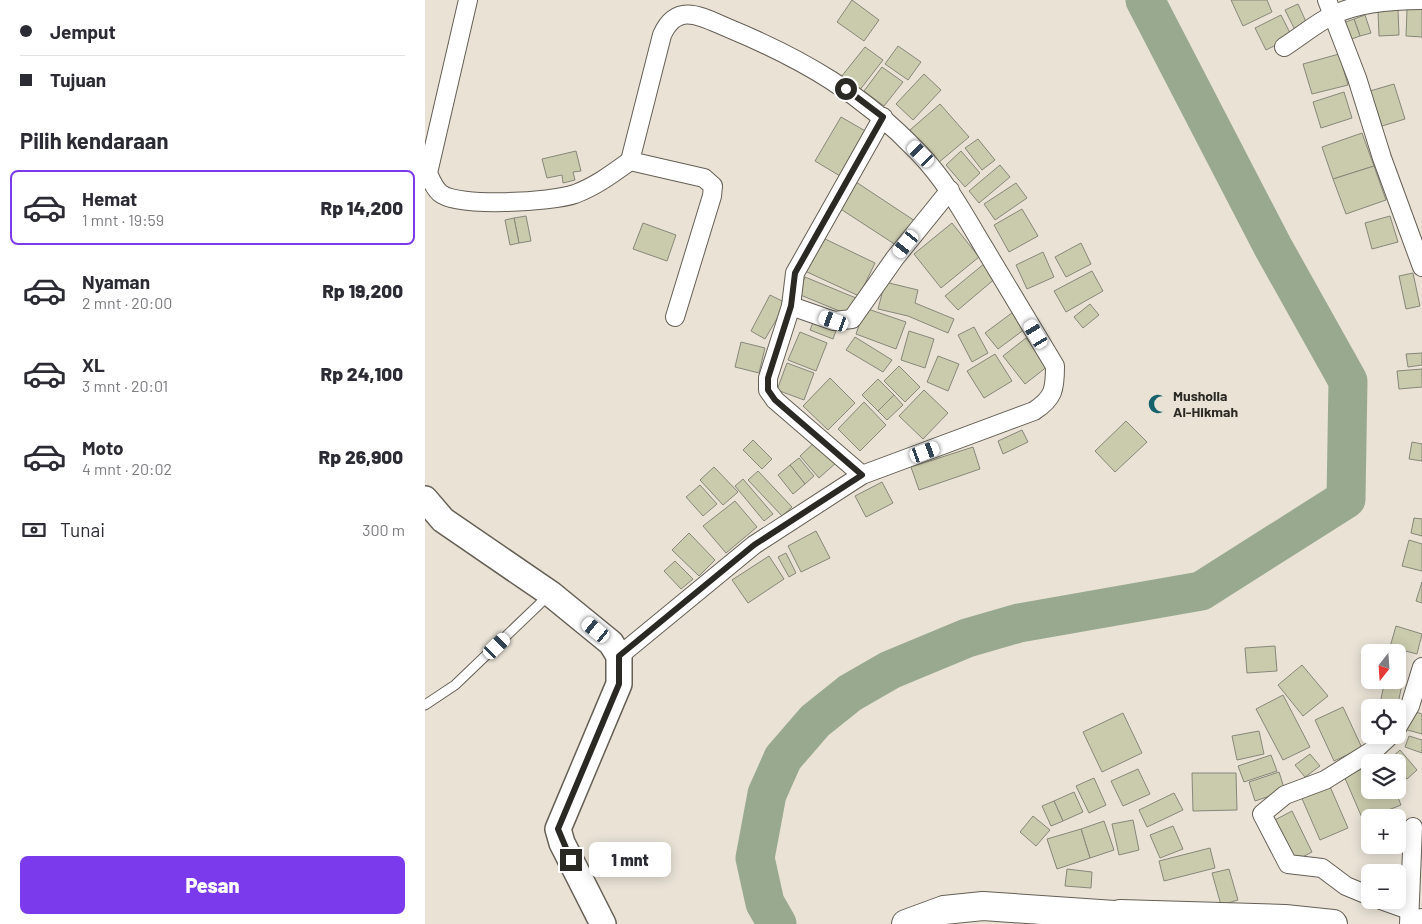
<!DOCTYPE html>
<html lang="id">
<head>
<meta charset="utf-8">
<style>
	:root { --surface:#fff; --page:#f2f2f3; --text:#2b2b33; --muted:#7c7c81; --line:#e1e1e2; --accent:#7c3aed }
	body { margin:0; font-family:Barlow,sans-serif; background:var(--page); color:var(--text); height:100vh; display:flex; flex-direction:column; font-size:19px; white-space:nowrap }
	* { box-sizing:border-box; margin:0 }
	p { font-size:16px; color:var(--muted) }
	.icon { flex:none; width:28px; height:28px; fill:none; stroke:currentColor; stroke-width:2; stroke-linecap:round; stroke-linejoin:round }
	.map { position:relative; flex:1; overflow:hidden }
	.sheet { display:flex; flex-direction:column; background:var(--surface); width:425px }
	.sheet>* { flex:none }
	.banner { display:grid; align-content:center; height:110px; padding:0 20px; background:var(--surface) }
	.needle { width:32px; rotate:197deg }
	.fabs { position:absolute; left:936px; top:644px; display:grid; gap:10px }
	.fabs a { display:grid; place-items:center; width:45px; height:45px; border-radius:8px; background:var(--surface); box-shadow:0 2px 12px #0003; font-size:25px }
	.end { position:absolute; width:22px; height:22px; margin:-11px; border:6px solid #2b2924; background:#fff; box-shadow:0 0 0 2px #fff }
	.from { border-radius:50% }
	.bubble { position:absolute; height:35px; border-radius:8px; background:var(--surface); box-shadow:0 2px 12px #0003; font-size:16px; font-weight:800; line-height:35px; text-align:center }
	.car { position:absolute; width:15px; height:30px; margin:-15px -8px; border-radius:6px; box-shadow:0 0 4px 1px #0007; background:linear-gradient(#fff 24%,#345 0 40%,#fff 0 76%,#345 0 86%,#fff 0) }
	.banner b { display:flex; align-items:center; gap:18px; height:48px; font-size:19px }
	.banner b+b { border-top:1px solid var(--line) }
	.banner i { width:12px; height:12px; background:var(--text) }
	ul { padding:0; list-style:none }
	li { display:flex; align-items:center; gap:15px; height:75px; margin:0 10px 8px; padding:0 10px; border:2px solid transparent; border-radius:8px }
	li div { flex:1 }
	li b { display:block; font-size:19px }
	li em { font-style:normal; font-weight:800 }
	li.active { border-color:var(--accent) }
	li>.icon { width:45px; height:45px; stroke-width:1.5 }
	h2 { padding:0 20px; font-size:22px; line-height:60px }
	.pay { display:flex; align-items:center; gap:12px; height:55px; padding:0 20px; font-size:19px }
	.pay p { margin-inline-start:auto }
	.primary-button { display:flex; gap:10px; margin-top:auto; padding:10px 20px }
	.primary-button a { flex:1; height:58px; border-radius:8px; background:var(--accent); color:#fff; font-size:20px; font-weight:800; line-height:58px; text-align:center }
	main { display:flex; flex:1; min-height:0 }
	.map>svg:first-child { display:block }
	.lines { fill:none; stroke-linecap:round; stroke-linejoin:round }
	.river { stroke:#98a98f; stroke-width:39 }
	.building { fill:#cacbac; stroke:#87877a }
	.lane-casing { stroke:#655f54; stroke-width:11 }
	.street-casing { stroke:#655f54; stroke-width:20 }
	.secondary-casing { stroke:#655f54; stroke-width:28 }
	.primary-casing { stroke:#655f54; stroke-width:30 }
	.highway-casing { stroke:#655f54; stroke-width:30 }
	.lane { stroke:#fff; stroke-width:9 }
	.street { stroke:#fff; stroke-width:18 }
	.secondary { stroke:#fff; stroke-width:25 }
	.primary { stroke:#fff; stroke-width:28 }
	.highway { stroke:#fff; stroke-width:28 }
	.route { stroke:#2b2924; stroke-width:6 }
	.labels { text-anchor:middle; stroke-width:4.5; stroke-linejoin:round; paint-order:stroke }
	.poi-label { font-size:14px; font-weight:bold; fill:#2b2924; stroke:#e9e2d5; text-anchor:start }
</style>
</head>
<body>
<main>
<section class="sheet">
<div class="banner">
<b><i class="from"></i>Jemput</b>
<b><i></i>Tujuan</b>
</div>
<h2>Pilih kendaraan</h2>
<ul>
<li class="active"><svg class="icon" aria-label="car" viewBox="0 0 24 24"><path d="M5 17H2v-5l4-1 3-4h7l3 4 3 1v5h-3M9 17h6M6 11h13"/><circle cx="7" cy="17" r="2"/><circle cx="17" cy="17" r="2"/></svg><div><b>Hemat</b><p>1 mnt · 19:59</p></div><em>Rp 14,200</em></li>
<li><svg class="icon" aria-label="car" viewBox="0 0 24 24"><path d="M5 17H2v-5l4-1 3-4h7l3 4 3 1v5h-3M9 17h6M6 11h13"/><circle cx="7" cy="17" r="2"/><circle cx="17" cy="17" r="2"/></svg><div><b>Nyaman</b><p>2 mnt · 20:00</p></div><em>Rp 19,200</em></li>
<li><svg class="icon" aria-label="car" viewBox="0 0 24 24"><path d="M5 17H2v-5l4-1 3-4h7l3 4 3 1v5h-3M9 17h6M6 11h13"/><circle cx="7" cy="17" r="2"/><circle cx="17" cy="17" r="2"/></svg><div><b>XL</b><p>3 mnt · 20:01</p></div><em>Rp 24,100</em></li>
<li><svg class="icon" aria-label="car" viewBox="0 0 24 24"><path d="M5 17H2v-5l4-1 3-4h7l3 4 3 1v5h-3M9 17h6M6 11h13"/><circle cx="7" cy="17" r="2"/><circle cx="17" cy="17" r="2"/></svg><div><b>Moto</b><p>4 mnt · 20:02</p></div><em>Rp 26,900</em></li>
</ul>
<div class="pay"><svg class="icon" aria-label="cash" viewBox="0 0 24 24"><path d="M3 7h18v10H3z"/><circle cx="12" cy="12" r="2"/></svg>Tunai<p>300 m</p></div>
<div class="primary-button"><a>Pesan</a></div>
</section>
<div class="map">
<svg width="997" height="924" viewBox="0 0 997 924">
	<rect width="100%" height="100%" fill="#e9e2d5"/>
	<g class="lines">
		<polyline class="river" points="352,924 340,903 330,858 342,794 358,758 390,721 425,693 465,670 542,638 594,623 776,591 921,499 923,381 848,247 720,0"/>
	</g>
	<g class="building">
		<polygon points="427,0 454,20 439,41 412,22"/>
		<polygon points="806,0 842,0 847,12 818,26"/>
		<polygon points="873,4 882,24 870,30 860,10"/>
		<polygon points="982,9 997,9 997,37 981,36"/>
		<polygon points="973,10 974,35 954,36 953,11"/>
		<polygon points="856,15 867,37 841,50 830,28"/>
		<polygon points="940,15 946,33 935,36 929,19"/>
		<polygon points="929,19 935,36 924,40 918,23"/>
		<polygon points="473,46 496,62 483,80 460,64"/>
		<polygon points="440,47 458,60 434,91 416,77"/>
		<polygon points="914,54 923,85 887,94 878,64"/>
		<polygon points="457,67 478,82 459,106 439,91"/>
		<polygon points="499,74 516,90 488,120 471,104"/>
		<polygon points="969,84 980,119 957,126 945,91"/>
		<polygon points="919,92 927,118 896,128 888,102"/>
		<polygon points="515,104 544,137 513,163 485,130"/>
		<polygon points="416,117 442,132 415,176 390,161"/>
		<polygon points="937,133 949,166 908,179 897,147"/>
		<polygon points="553,139 570,160 557,170 540,148"/>
		<polygon points="151,151 156,171 148,172 150,180 138,183 137,175 122,178 117,159"/>
		<polygon points="536,151 555,173 540,187 521,165"/>
		<polygon points="575,165 585,177 554,203 544,191"/>
		<polygon points="949,166 961,200 921,214 908,179"/>
		<polygon points="428,180 490,221 474,247 411,206"/>
		<polygon points="591,183 602,198 570,220 559,204"/>
		<polygon points="597,209 613,236 584,252 569,225"/>
		<polygon points="101,216 106,241 94,243 89,218"/>
		<polygon points="965,216 973,242 947,249 940,223"/>
		<polygon points="89,218 94,243 85,245 80,220"/>
		<polygon points="218,223 251,235 242,261 208,249"/>
		<polygon points="527,223 554,257 516,288 489,254"/>
		<polygon points="396,237 450,263 434,296 380,271"/>
		<polygon points="656,243 666,264 641,277 630,257"/>
		<polygon points="618,252 629,277 602,289 591,265"/>
		<polygon points="560,263 572,277 533,310 520,296"/>
		<polygon points="667,271 678,291 641,312 629,291"/>
		<polygon points="988,273 995,306 981,309 974,276"/>
		<polygon points="380,277 431,298 424,315 373,294"/>
		<polygon points="460,282 493,290 490,303 529,319 523,333 483,316 453,309"/>
		<polygon points="345,295 361,303 340,339 326,331"/>
		<polygon points="665,304 674,315 658,328 649,317"/>
		<polygon points="440,308 481,322 471,349 431,334"/>
		<polygon points="592,309 604,326 573,349 560,333"/>
		<polygon points="389,320 412,328 408,339 385,330"/>
		<polygon points="549,327 563,353 547,362 533,335"/>
		<polygon points="484,331 509,339 500,368 476,360"/>
		<polygon points="375,332 402,343 391,371 363,360"/>
		<polygon points="430,337 467,360 458,372 421,350"/>
		<polygon points="601,338 623,366 600,384 578,356"/>
		<polygon points="316,342 340,348 334,373 310,367"/>
		<polygon points="997,353 997,365 983,367 981,354"/>
		<polygon points="570,354 587,381 559,398 542,371"/>
		<polygon points="513,356 534,364 523,391 502,382"/>
		<polygon points="362,363 389,373 379,400 352,390"/>
		<polygon points="474,366 495,387 480,402 459,381"/>
		<polygon points="997,369 997,387 974,389 972,371"/>
		<polygon points="405,378 430,403 403,430 378,406"/>
		<polygon points="453,379 469,395 453,411 437,395"/>
		<polygon points="499,390 523,413 498,439 474,416"/>
		<polygon points="469,395 478,405 462,420 453,411"/>
		<polygon points="439,402 461,425 435,451 413,429"/>
		<polygon points="701,421 722,442 690,472 670,451"/>
		<polygon points="597,430 603,442 578,454 573,441"/>
		<polygon points="328,440 347,459 337,469 318,450"/>
		<polygon points="392,440 412,462 394,478 375,456"/>
		<polygon points="987,442 997,444 997,461 984,459"/>
		<polygon points="548,447 555,469 494,490 486,467"/>
		<polygon points="374,458 389,476 380,484 365,465"/>
		<polygon points="365,465 380,484 368,494 353,475"/>
		<polygon points="289,467 313,492 298,505 275,480"/>
		<polygon points="333,471 367,507 357,516 323,480"/>
		<polygon points="318,479 348,514 339,521 310,486"/>
		<polygon points="457,482 468,503 441,517 430,496"/>
		<polygon points="275,485 292,504 278,516 261,497"/>
		<polygon points="310,501 332,527 301,553 278,526"/>
		<polygon points="989,518 997,519 997,536 986,533"/>
		<polygon points="391,531 405,558 376,572 363,546"/>
		<polygon points="264,533 290,560 274,576 247,550"/>
		<polygon points="984,540 997,544 997,571 977,566"/>
		<polygon points="361,553 371,573 364,577 353,557"/>
		<polygon points="344,556 359,579 323,603 307,580"/>
		<polygon points="250,561 268,579 256,589 239,571"/>
		<polygon points="997,582 997,603 991,601"/>
		<polygon points="971,626 997,634 992,654 965,647"/>
		<polygon points="850,646 852,671 822,673 820,648"/>
		<polygon points="877,665 903,696 878,716 853,685"/>
		<polygon points="972,679 978,680 972,708 954,708 960,680"/>
		<polygon points="858,695 885,747 858,760 831,709"/>
		<polygon points="918,707 937,748 909,761 890,720"/>
		<polygon points="985,710 997,714 997,734 979,729"/>
		<polygon points="698,713 717,753 677,772 658,732"/>
		<polygon points="834,731 839,754 812,760 807,736"/>
		<polygon points="984,736 997,740 997,753 980,747"/>
		<polygon points="975,750 992,770 982,779 972,767 972,762 969,762 965,759"/>
		<polygon points="885,754 895,766 880,777 870,765"/>
		<polygon points="846,755 852,771 819,782 813,766"/>
		<polygon points="945,766 945,790 970,790 976,805 938,820 919,776"/>
		<polygon points="713,769 725,794 698,806 686,781"/>
		<polygon points="854,772 860,791 830,801 824,782"/>
		<polygon points="767,773 811,773 812,810 768,811"/>
		<polygon points="669,778 681,805 664,813 651,786"/>
		<polygon points="903,782 923,828 895,840 875,794"/>
		<polygon points="649,792 658,812 638,821 629,801"/>
		<polygon points="749,793 758,810 722,827 714,810"/>
		<polygon points="629,801 638,821 626,826 617,806"/>
		<polygon points="867,811 887,852 866,863 846,822"/>
		<polygon points="608,816 625,830 611,846 595,832"/>
		<polygon points="708,820 714,850 694,855 687,824"/>
		<polygon points="679,821 689,850 665,858 656,829"/>
		<polygon points="748,826 758,849 735,858 725,835"/>
		<polygon points="656,829 665,858 632,869 622,839"/>
		<polygon points="785,848 790,868 739,881 734,861"/>
		<polygon points="642,869 667,872 666,888 640,886"/>
		<polygon points="804,869 813,900 796,905 787,873"/>
	</g>
	<g class="lines">
		<defs>
			<polyline id="lane" points="0,705 30,685 125,594"/>
			<g id="street">
				<path d="M43 0 3 173C6 180 9 188 15 193 32 208 127 202 150 194 171 186 187 174 205 161"/>
				<polyline points="902,0 932,78 957,158 997,267"/>
				<path d="M859 47C875 37 891 23 908 15 935 2 968 0 997 0"/>
				<polyline points="366,306 409,321 427,319 470,258 525,190"/>
				<polyline points="437,475 350,400 343,390 343,378 366,306 370,273 458,117"/>
				<path d="M194 656 329 545 437 475 609 411C629 398 630 389 630 366 606 326 582 286 558 246 539 214 521 181 494 153 438 94 378 59 303 28 277 17 252 1 237 35L205 161 279 178 288 186 287 196 250 317"/>
				<polyline points="972,728 985,706 997,667"/>
				<polyline points="945,896 921,886 897,868 863,864 837,814 860,795 900,780 953,747 966,735"/>
				<polyline points="956,900 984,910"/>
				<polyline points="984,924 988,827"/>
			</g>
			<polyline id="secondary" points="0,499 18,520 126,594 186,643 194,656 194,684 133,829 137,843 178,924"/>
			<polyline id="primary" points="481,924 519,910 558,906 719,917"/>
			<g id="highway">
				<polyline points="695,914 860,919 908,924"/>
				<polyline points="993,924 997,923"/>
			</g>
		</defs>
		<use href="#lane" class="lane-casing"/>
		<use href="#street" class="street-casing"/>
		<use href="#secondary" class="secondary-casing"/>
		<use href="#primary" class="primary-casing"/>
		<use href="#highway" class="highway-casing"/>
		<use href="#lane" class="lane"/>
		<use href="#street" class="street"/>
		<use href="#secondary" class="secondary"/>
		<use href="#primary" class="primary"/>
		<use href="#highway" class="highway"/>
	</g>
	<g class="lines">
		<polyline class="route" points="146,860 133,829 194,684 194,656 329,545 437,475 350,400 343,390 343,378 366,306 370,273 458,117 421,89"/>
	</g>
	<defs>
		<symbol id="mosque-bare" viewBox="-9 -9 18 18"><path d="M3.5-4.9A6 6 0 1 0 3.5 4.9A5 5 0 1 1 3.5-4.9Z" fill="#15626c" stroke="#e9e2d5" stroke-width="2.5" paint-order="stroke"/></symbol>
	</defs>
	<g fill-rule="evenodd">
		<use href="#mosque-bare" x="719" y="390" width="28" height="28"/>
	</g>
	<g class="labels">
		<g class="poi-label">
			<text x="748" y="401">Musholla<tspan x="748" dy="16">Al-Hikmah</tspan></text>
		</g>
	</g>
</svg>
<div class="fabs">
<a><svg class="needle" viewBox="-14 -14 28 28"><path d="M0-13l5 13h-10z" fill="#e53935"/><path d="M0 13l5-13h-10z" fill="#7c7c81"/></svg></a>
<a><svg class="icon" aria-label="locate" viewBox="0 0 24 24"><circle cx="12" cy="12" r="6"/><path d="M12 2v4M12 18v4M2 12h4M18 12h4"/></svg></a>
<a><svg class="icon" aria-label="layers" viewBox="0 0 24 24"><path d="M12 4l9 5-9 5-9-5zM3 14l9 5 9-5"/></svg></a>
<a>+</a>
<a>−</a>
</div>
<i class="end from" style="left:421px;top:89px"></i>
<i class="end" style="left:146px;top:860px"></i>
<div class="bubble" style="left:164px;top:842px;width:82px">1 mnt</div>
<i class="car" style="left:496px;top:154px;rotate:315deg"></i>
<i class="car" style="left:481px;top:244px;rotate:219deg"></i>
<i class="car" style="left:409px;top:321px;rotate:290deg"></i>
<i class="car" style="left:611px;top:334px;rotate:329deg"></i>
<i class="car" style="left:500px;top:452px;rotate:70deg"></i>
<i class="car" style="left:171px;top:630px;rotate:309deg"></i>
<i class="car" style="left:72px;top:646px;rotate:46deg"></i>
</div>
</main>
</body>
</html>
